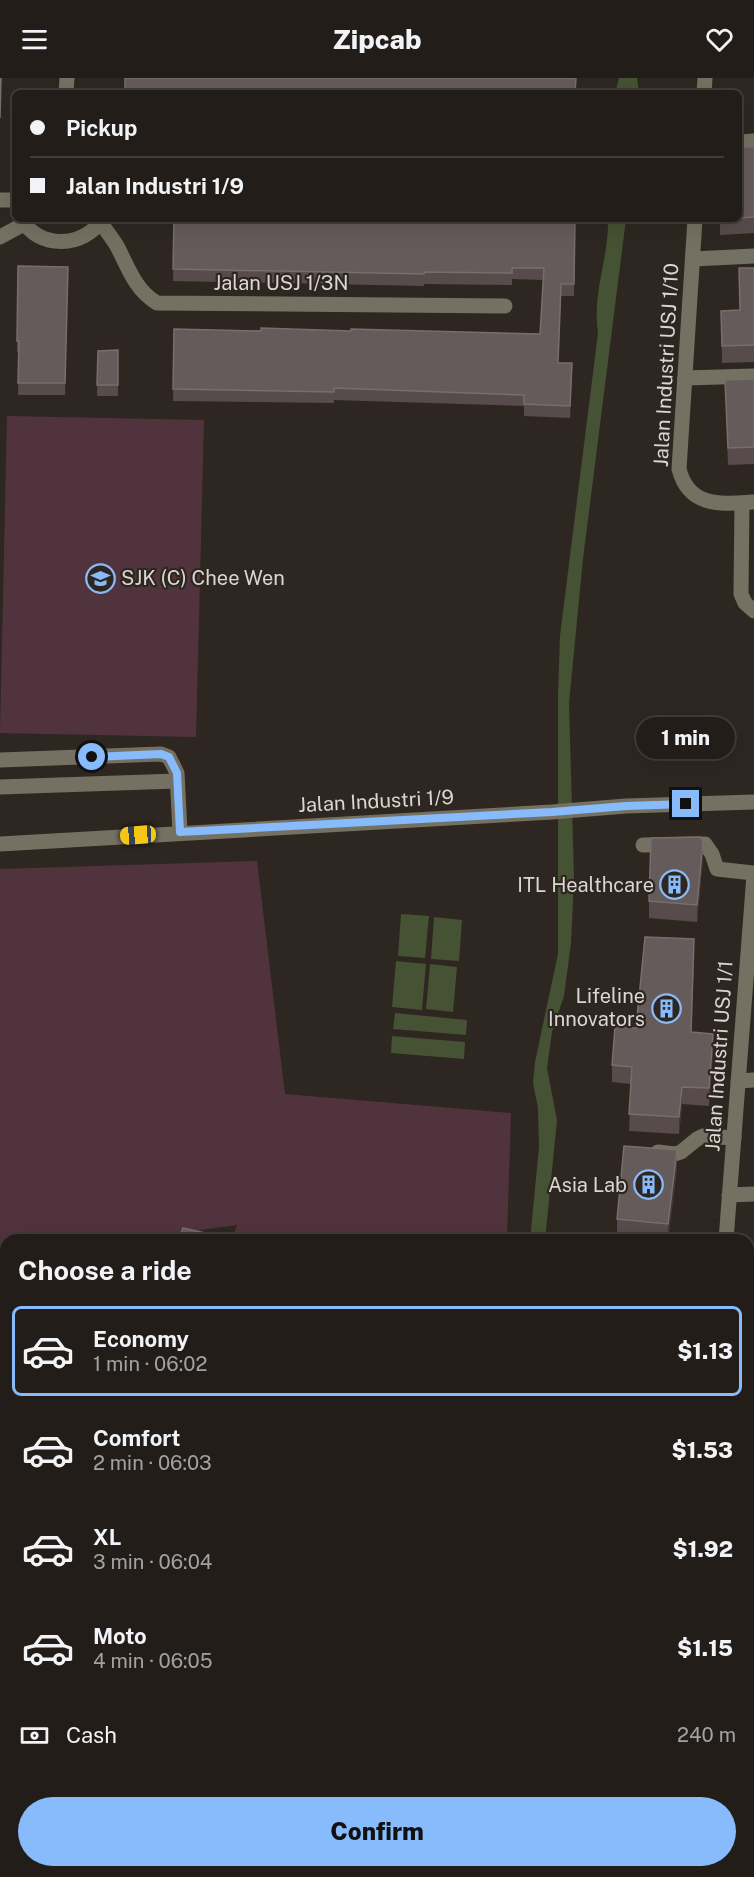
<!DOCTYPE html>
<html lang="en">
<head>
<meta charset="utf-8">
<style>
	:root { --surface:#221d19; --page:#2a2622; --text:#f1f3f6; --muted:#a2a2a2; --line:#3f3b38; --accent:#88bbfc }
	body { margin:0; font-family:"Public Sans",sans-serif; background:var(--page); color:var(--text); height:100vh; display:flex; flex-direction:column; font-size:22px; white-space:nowrap }
	* { box-sizing:border-box; margin:0 }
	p { font-size:20px; color:var(--muted) }
	.icon { flex:none; width:33px; height:33px; fill:none; stroke:currentColor; stroke-width:2; stroke-linecap:round; stroke-linejoin:round }
	.map { position:relative; flex:1; overflow:hidden }
	.details { position:absolute; left:0px; top:1156px; width:754px; height:644px; display:flex; flex-direction:column; background:var(--surface); border-radius:18px 18px 0 0; box-shadow:0 6px 24px #0002,0 0 0 2px var(--line) }
	.details>* { flex:none }
	.banner { position:absolute; left:12px; top:12px; width:730px; height:132px; border-radius:9px; box-shadow:0 6px 24px #0002,0 0 0 2px var(--line); display:grid; align-content:center; height:132px; padding:0 18px; background:var(--surface) }
	.end { position:absolute; width:27px; height:27px; margin:-14px; border:8px solid #88bbfc; background:#111; box-shadow:0 0 0 3px #111 }
	.from { border-radius:50% }
	.bubble { position:absolute; height:42px; border-radius:21px; background:var(--surface); box-shadow:0 6px 24px #0002,0 0 0 2px var(--line); font-size:20px; font-weight:800; line-height:42px; text-align:center }
	.car { position:absolute; width:18px; height:36px; margin:-18px -9px; border-radius:8px; box-shadow:0 0 4px 2px #0007; background:linear-gradient(#f5c518 24%,#345 0 40%,#f5c518 0 76%,#345 0 86%,#f5c518 0) }
	.banner b { display:flex; align-items:center; gap:21px; height:57px; font-size:22px }
	.banner b+b { border-top:2px solid var(--line) }
	.banner i { width:15px; height:15px; background:var(--text) }
	ul { padding:0; list-style:none }
	li { display:flex; align-items:center; gap:18px; height:90px; margin:0 12px 9px; padding:0 6px; border:3px solid transparent; border-radius:9px }
	li div { flex:1 }
	li b { display:block; font-size:22px }
	li em { font-style:normal; font-weight:800 }
	li.current { border-color:var(--accent) }
	li>.icon { width:54px; height:54px; stroke-width:1.5 }
	h2 { padding:0 18px; font-size:27px; line-height:72px }
	.pay { display:flex; align-items:center; gap:15px; height:66px; padding:0 18px; font-size:22px }
	.pay p { margin-inline-start:auto }
	.cta { display:flex; gap:12px; margin-top:auto; padding:12px 18px }
	.cta a { flex:1; height:69px; border-radius:36px; background:var(--accent); color:#111; font-size:24px; font-weight:800; line-height:69px; text-align:center }
	header { display:flex; justify-content:space-between; align-items:center; height:78px; padding:0 18px; background:var(--surface); font-size:27px; font-weight:800 }
	.map>svg:first-child { display:block }
	.green { fill:#51333e }
	.water { fill:#455233 }
	.lines { fill:none; stroke-linecap:round; stroke-linejoin:round }
	.minor { stroke:#757162; stroke-width:15 }
	.wall { fill:#574c4b }
	.shaded-wall { fill:#413734 }
	.building { fill:#655b5a; stroke:#786e6c; stroke-width:1.5 }
	.route { stroke:#88bbfc; stroke-width:8 }
	.labels { text-anchor:middle; stroke-width:4.5; stroke-linejoin:round; paint-order:stroke }
	.street-label { font-size:20px; fill:#dbd6d2; stroke:#2e2721 }
	.poi-label { font-size:20px; fill:#dbd6d2; stroke:#2e2721; text-anchor:end }
</style>
</head>
<body>
<header><svg class="icon" aria-label="menu" viewBox="0 0 24 24"><path d="M4 6h16M4 12h16M4 18h16"/></svg>Zipcab<svg class="icon" aria-label="heart" viewBox="0 0 24 24"><path d="M12 20l-8-8c-3-5 5-10 8-4 3-6 11-1 8 4z"/></svg></header>
<div class="map">
<svg width="754" height="1799" viewBox="0 0 754 1799">
	<rect width="100%" height="100%" fill="#2e2721"/>
	<g class="green">
		<polygon points="7,338 204,342 196,659 0,655"/>
		<polygon points="257,783 285,1016 511,1035 507,1162 232,1162 237,1147 129,1162 6,1162 6,1180 0,1181 0,791"/>
		<polygon points="1,1185 6,1185 6,1316 0,1317 0,1206 4,1205"/>
	</g>
	<g class="water">
		<polygon points="619,0 637,0 639,15 615,15"/>
		<path d="M608 141H626L583 481 569 625 574 800 571 865 564 918 552 954 547 990 557 1042 545 1162H530L539 1069 538 1030 533 1005 535 984 558 876V617L560 558 598 255C592 213 609 181 608 141Z"/>
		<polygon points="401,836 429,838 425,880 398,878"/>
		<polygon points="434,839 462,842 459,883 431,881"/>
		<polygon points="396,883 426,886 422,932 392,929"/>
		<polygon points="430,886 457,889 453,934 426,931"/>
		<polygon points="395,935 467,942 466,957 393,951"/>
		<polygon points="392,958 465,964 464,981 391,975"/>
		<polygon points="422,1794 512,1794 514,1799 419,1799 418,1796"/>
	</g>
	<g class="lines">
		<g class="minor">
			<polyline points="66,15 67,0"/>
			<polyline points="704,15 705,0"/>
			<polyline points="740,64 754,63"/>
			<polyline points="0,122 15,122"/>
			<path d="M22 141C38 172 85 170 102 141"/>
			<path d="M695 141 679 391C689 430 721 426 754 424"/>
			<path d="M100 144C106 152 112 160 117 168 128 189 135 212 157 225L505 228"/>
			<polyline points="0,159 24,146"/>
			<polyline points="693,181 754,178"/>
			<polyline points="685,300 754,298"/>
			<polyline points="742,425 741,516 745,525 754,533"/>
			<polyline points="0,682 161,676 169,679 177,695 180,754"/>
			<polyline points="0,709 177,703"/>
			<polyline points="0,766 552,734 626,728 754,724"/>
			<polyline points="643,767 705,766 712,776 717,791 754,795"/>
			<polyline points="738,1003 754,1002"/>
			<polyline points="658,1074 675,1076 681,1074 697,1061 703,1058 734,1060"/>
			<polyline points="729,1117 754,1116"/>
			<polyline points="726,1162 754,797"/>
			<polyline points="748,1234 754,1234"/>
			<polyline points="748,1349 754,1349"/>
			<polyline points="0,1414 6,1413"/>
			<polyline points="0,1449 6,1448"/>
			<polyline points="748,1465 754,1465"/>
			<polyline points="0,1496 6,1495"/>
			<polyline points="748,1586 754,1586"/>
			<polyline points="748,1621 754,1637"/>
			<polyline points="0,1626 6,1625"/>
			<polyline points="0,1682 6,1681"/>
			<polyline points="157,1794 161,1799"/>
			<polyline points="230,1794 233,1799"/>
			<polyline points="563,1794 565,1799"/>
			<polyline points="102,1799 108,1794"/>
		</g>
	</g>
	<g class="wall">
		<polygon points="740,69 754,69 754,155 720,157 720,141 740,141"/>
		<polygon points="174,141 575,141 574,218 561,218 558,285 572,297 570,340 524,338 524,328 334,322 334,325 173,323 174,251 261,253 351,253 540,256 543,202 512,201 512,207 424,206 424,208 173,203"/>
		<polygon points="68,189 65,317 18,317 19,274 17,274 17,263"/>
		<polygon points="754,190 754,284 722,285 721,233 740,232"/>
		<polygon points="118,272 118,318 97,318 98,273"/>
		<polygon points="754,301 754,386 728,387 725,302"/>
		<polygon points="703,780 697,844 649,840 649,823"/>
		<polygon points="694,878 691,954 713,973 709,1028 682,1026 679,1056 629,1053 631,1006 612,1004 612,987 636,950"/>
		<polygon points="677,1090 668,1162 617,1158 617,1141"/>
		<polygon points="751,1248 754,1248 754,1299 752,1299"/>
		<polygon points="6,1318 6,1389 0,1390 0,1319"/>
		<polygon points="752,1351 754,1351 754,1418 752,1368"/>
		<polygon points="6,1497 6,1584 0,1585 0,1498"/>
		<polygon points="673,1794 748,1794 754,1799 675,1799"/>
	</g>
	<g class="shaded-wall">
		<polygon points="703,763 703,780 697,844 697,827"/>
		<polygon points="694,861 694,878 691,971 691,954"/>
		<polygon points="713,956 713,973 709,1028 709,1010"/>
		<polygon points="682,1009 682,1026 679,1056 679,1039"/>
		<polygon points="677,1072 677,1090 668,1162 668,1146"/>
		<polygon points="35,1794 72,1794 66,1799 28,1799"/>
	</g>
	<g class="building">
		<polygon points="0,0 1,0 0,40"/>
		<polygon points="125,0 576,0 575,15 125,15"/>
		<polygon points="740,69 754,69 754,139 740,140"/>
		<polygon points="174,141 575,141 574,206 561,206 558,285 572,285 570,328 524,326 524,317 334,310 334,314 173,311 174,251 261,253 261,250 351,253 351,251 540,256 544,190 512,190 512,195 424,194 424,196 173,191"/>
		<polygon points="18,188 68,189 65,305 18,305 19,263 17,263"/>
		<polygon points="739,190 754,190 754,267 722,268 721,233 740,232"/>
		<polygon points="118,272 118,307 97,307 98,273"/>
		<polygon points="754,301 754,369 728,370 725,302"/>
		<polygon points="700,759 703,763 697,827 649,823 651,760"/>
		<polygon points="645,859 694,861 691,954 713,956 709,1010 682,1009 679,1039 629,1036 632,989 612,987 615,949 636,950"/>
		<polygon points="624,1068 677,1072 668,1146 617,1141"/>
		<polygon points="183,1150 219,1158 218,1162 179,1162"/>
		<polygon points="751,1248 754,1248 754,1283 752,1283"/>
		<polygon points="6,1318 6,1372 0,1373 0,1319"/>
		<polygon points="752,1351 754,1351 754,1401"/>
		<polygon points="6,1497 6,1562 0,1563 0,1498"/>
		<polygon points="748,1676 754,1691 754,1799 682,1799 680,1794 748,1794"/>
		<polygon points="6,1710 6,1794 35,1794 28,1799 0,1799 0,1714"/>
		<polygon points="536,1794 537,1794 540,1799 524,1799"/>
		<polygon points="553,1795 555,1799 546,1799"/>
	</g>
	<g class="lines">
		<polyline class="route" points="92,679 161,676 169,679 177,695 180,754 552,734 626,728 686,726"/>
	</g>
	<defs>
		<symbol id="school-ring" viewBox="-11 -11 22 22"><circle r="9.5" fill="#2e2721" stroke="#88bbfc" stroke-width="1.5"/><path d="M0-5L7-2L0 1L-7-2ZM-4 1L0 2.5L4 1V4Q0 6-4 4Z" fill="#88bbfc"/></symbol>
		<symbol id="building-ring" viewBox="-11 -11 22 22"><circle r="9.5" fill="#2e2721" stroke="#88bbfc" stroke-width="1.5"/><path d="M-4-6H4V6H1V3H-1V6H-4ZM-2.5-4.3h1.7v1.8h-1.7ZM.8-4.3h1.7v1.8H.8ZM-2.5-1h1.7V.8h-1.7ZM.8-1h1.7V.8H.8Z" fill="#88bbfc"/></symbol>
	</defs>
	<g fill-rule="evenodd">
		<use href="#school-ring" x="84" y="484" width="33" height="33"/>
		<use href="#building-ring" x="658" y="790" width="33" height="33"/>
		<use href="#building-ring" x="650" y="914" width="33" height="33"/>
		<use href="#building-ring" x="632" y="1090" width="33" height="33"/>
	</g>
	<g class="labels">
		<g class="street-label">
			<text x="281" y="212">Jalan USJ 1/3N</text>
			<text transform="translate(666 287) rotate(-87)" y="7">Jalan Industri USJ 1/10</text>
			<text transform="translate(376 723) rotate(-3)" y="7">Jalan Industri 1/9</text>
			<text transform="translate(719 978) rotate(-86)" y="7">Jalan Industri USJ 1/1</text>
		</g>
		<g class="poi-label">
			<text x="121" y="507" text-anchor="start">SJK (C) Chee Wen</text>
			<text x="654" y="814">ITL Healthcare</text>
			<text x="645" y="925">Lifeline<tspan x="645" dy="23">Innovators</tspan></text>
			<text x="627" y="1114">Asia Lab</text>
		</g>
	</g>
</svg>
<i class="end from" style="left:92px;top:679px"></i>
<i class="end" style="left:686px;top:726px"></i>
<div class="bubble" style="left:636px;top:639px;width:99px">1 min</div>
<i class="car" style="left:138px;top:757px;rotate:266deg"></i>
<div class="banner">
<b><i class="from"></i>Pickup</b>
<b><i></i>Jalan Industri 1/9</b>
</div>
<section class="details">
<h2>Choose a ride</h2>
<ul>
<li class="current"><svg class="icon" aria-label="car" viewBox="0 0 24 24"><path d="M5 17H2v-5l4-1 3-4h7l3 4 3 1v5h-3M9 17h6M6 11h13"/><circle cx="7" cy="17" r="2"/><circle cx="17" cy="17" r="2"/></svg><div><b>Economy</b><p>1 min · 06:02</p></div><em>$1.13</em></li>
<li><svg class="icon" aria-label="car" viewBox="0 0 24 24"><path d="M5 17H2v-5l4-1 3-4h7l3 4 3 1v5h-3M9 17h6M6 11h13"/><circle cx="7" cy="17" r="2"/><circle cx="17" cy="17" r="2"/></svg><div><b>Comfort</b><p>2 min · 06:03</p></div><em>$1.53</em></li>
<li><svg class="icon" aria-label="car" viewBox="0 0 24 24"><path d="M5 17H2v-5l4-1 3-4h7l3 4 3 1v5h-3M9 17h6M6 11h13"/><circle cx="7" cy="17" r="2"/><circle cx="17" cy="17" r="2"/></svg><div><b>XL</b><p>3 min · 06:04</p></div><em>$1.92</em></li>
<li><svg class="icon" aria-label="car" viewBox="0 0 24 24"><path d="M5 17H2v-5l4-1 3-4h7l3 4 3 1v5h-3M9 17h6M6 11h13"/><circle cx="7" cy="17" r="2"/><circle cx="17" cy="17" r="2"/></svg><div><b>Moto</b><p>4 min · 06:05</p></div><em>$1.15</em></li>
</ul>
<div class="pay"><svg class="icon" aria-label="cash" viewBox="0 0 24 24"><path d="M3 7h18v10H3z"/><circle cx="12" cy="12" r="2"/></svg>Cash<p>240 m</p></div>
<div class="cta"><a>Confirm</a></div>
</section>
</div>
</body>
</html>
